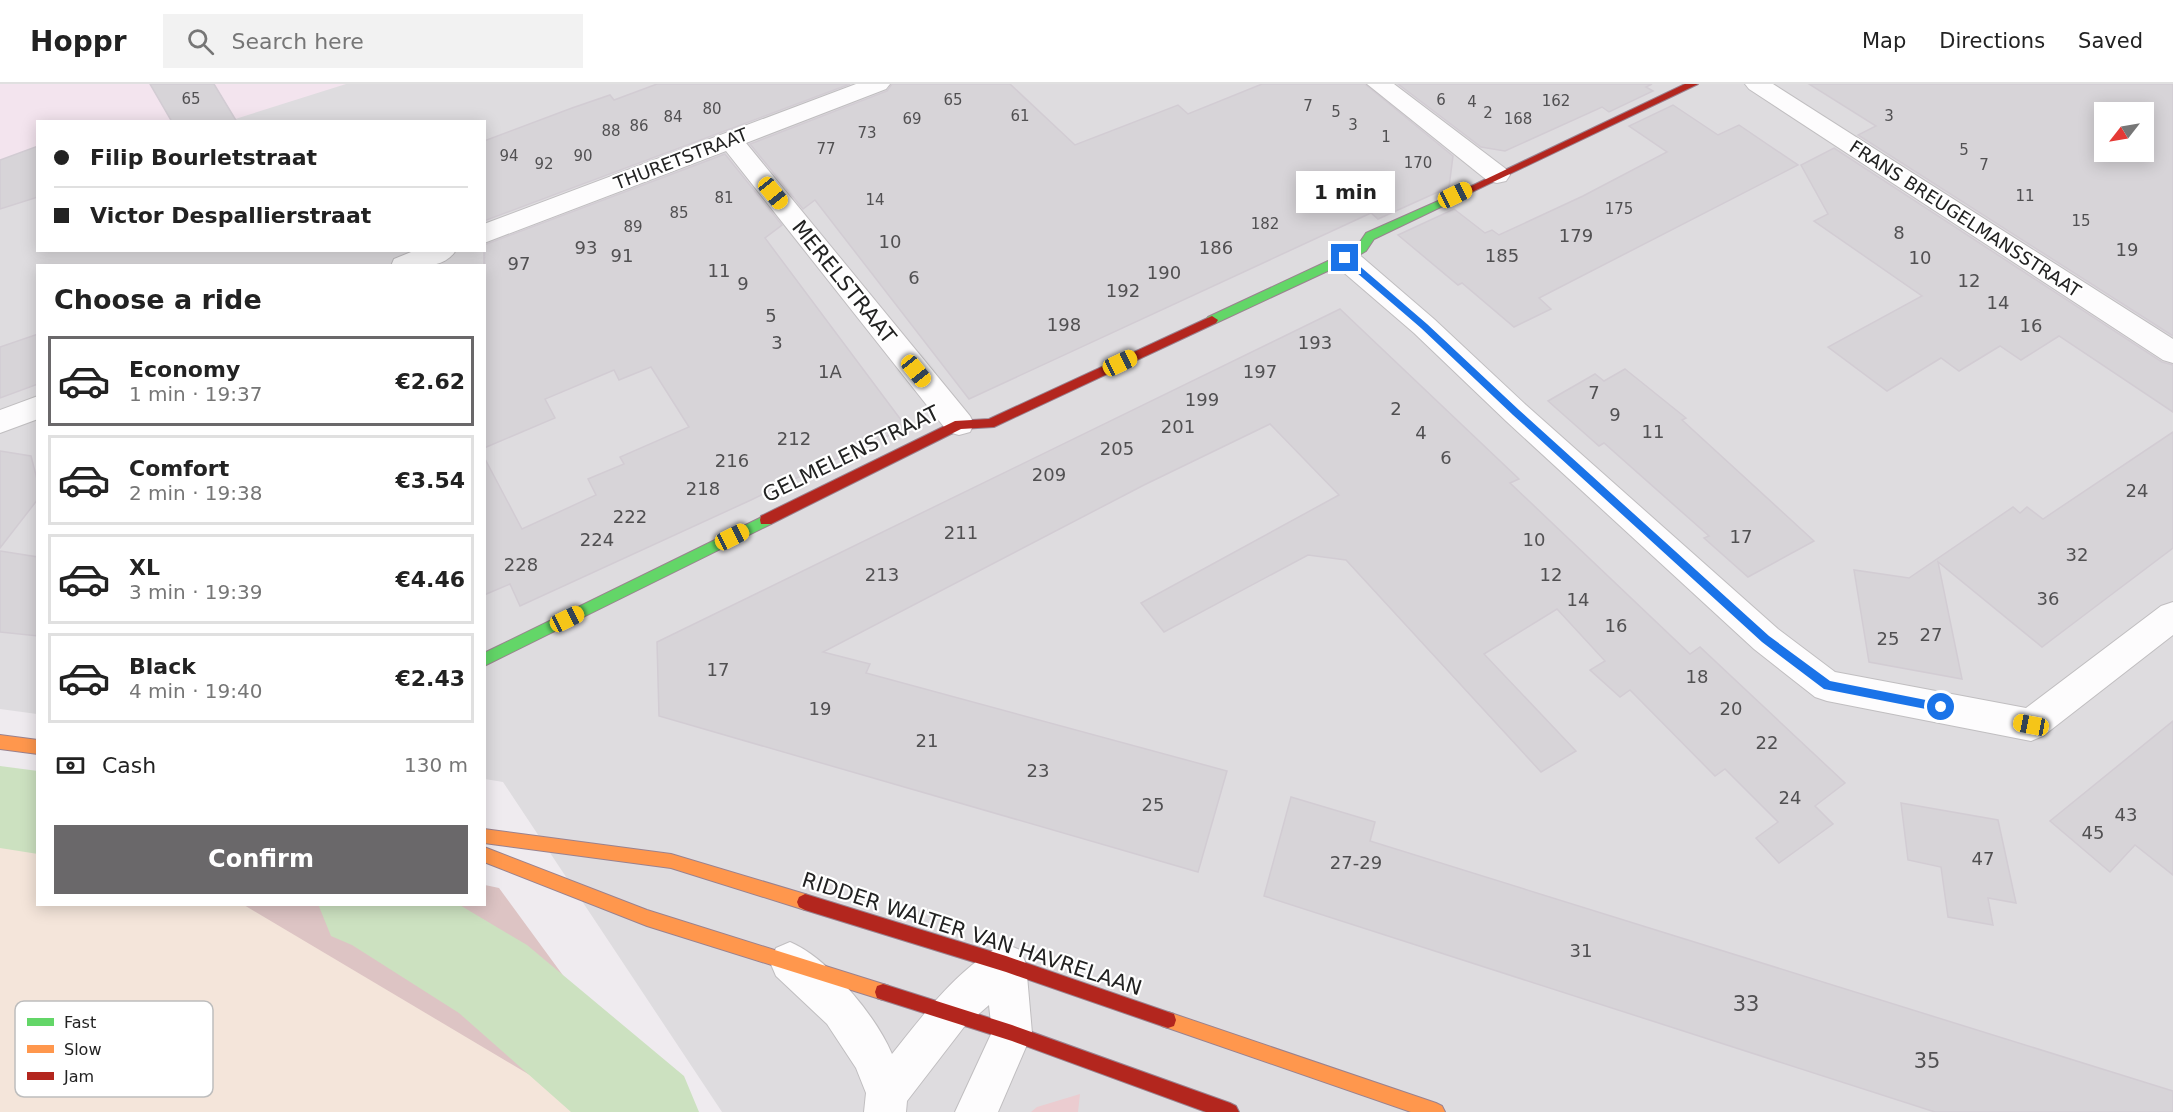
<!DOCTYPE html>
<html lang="en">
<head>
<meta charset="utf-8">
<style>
	:root { --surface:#fff; --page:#f2f2f2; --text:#222; --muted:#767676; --line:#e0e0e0; --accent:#6a686a }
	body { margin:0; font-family:"DejaVu Sans",sans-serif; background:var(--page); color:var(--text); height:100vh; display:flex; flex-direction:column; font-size:22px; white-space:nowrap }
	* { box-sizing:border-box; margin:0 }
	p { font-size:20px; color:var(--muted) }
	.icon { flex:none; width:33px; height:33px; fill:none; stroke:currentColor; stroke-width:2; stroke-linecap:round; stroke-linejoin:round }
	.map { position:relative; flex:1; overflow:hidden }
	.panel { position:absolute; left:36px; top:180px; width:450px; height:642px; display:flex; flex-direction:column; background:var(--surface); border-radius:0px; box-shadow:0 3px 15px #0003 }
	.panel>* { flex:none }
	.hud { position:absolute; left:36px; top:36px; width:450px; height:132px; border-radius:0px; box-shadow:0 3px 15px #0003; display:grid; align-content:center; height:132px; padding:0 18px; background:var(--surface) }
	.needle { width:39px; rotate:239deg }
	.tools { position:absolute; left:2094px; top:18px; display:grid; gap:12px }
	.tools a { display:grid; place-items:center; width:60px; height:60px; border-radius:0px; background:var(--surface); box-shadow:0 3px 15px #0003; font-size:30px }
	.end { position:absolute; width:27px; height:27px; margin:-14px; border:8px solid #1a73e8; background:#fff; box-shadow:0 0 0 3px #fff }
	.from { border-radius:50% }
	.bubble { position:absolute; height:42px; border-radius:0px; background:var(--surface); box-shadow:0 3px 15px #0003; font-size:20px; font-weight:700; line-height:42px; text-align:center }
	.car { position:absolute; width:18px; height:36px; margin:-18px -9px; border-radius:8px; box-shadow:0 0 4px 2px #0007; background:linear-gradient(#f5c518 24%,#345 0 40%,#f5c518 0 76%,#345 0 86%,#f5c518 0) }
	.hud b { display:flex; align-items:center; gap:21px; height:57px; font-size:22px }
	.hud b+b { border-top:2px solid var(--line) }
	.hud i { width:15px; height:15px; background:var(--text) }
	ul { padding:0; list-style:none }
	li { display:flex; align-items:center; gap:18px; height:90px; margin:0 12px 9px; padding:0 6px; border:3px solid var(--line); border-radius:0px }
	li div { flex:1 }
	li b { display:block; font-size:22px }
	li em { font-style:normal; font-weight:700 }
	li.selected { border-color:var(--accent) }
	li>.icon { width:54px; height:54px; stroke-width:1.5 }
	h2 { padding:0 18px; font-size:27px; line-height:72px }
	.pay { display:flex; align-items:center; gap:15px; height:66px; padding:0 18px; font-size:22px }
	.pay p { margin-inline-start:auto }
	.cta { display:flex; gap:12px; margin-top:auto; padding:12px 18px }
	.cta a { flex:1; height:69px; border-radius:0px; background:var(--accent); color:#fff; font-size:24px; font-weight:700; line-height:69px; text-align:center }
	header { display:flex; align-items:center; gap:36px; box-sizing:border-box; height:84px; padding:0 30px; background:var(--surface); border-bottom:2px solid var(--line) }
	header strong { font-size:28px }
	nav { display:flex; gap:33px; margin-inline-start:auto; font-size:21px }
	.search { width:420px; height:54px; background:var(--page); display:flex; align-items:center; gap:15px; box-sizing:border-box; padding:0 21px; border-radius:0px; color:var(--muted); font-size:22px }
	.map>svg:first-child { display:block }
	.residential { fill:#dedcdf; fill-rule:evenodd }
	.education { fill:#f3e4ee }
	.grass { fill:#ebccd0 }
	.forest { fill:#ddc4c4 }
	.park { fill:#f4e5da }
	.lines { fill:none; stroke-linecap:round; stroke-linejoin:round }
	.river { fill:#cce1c0; fill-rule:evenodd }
	.building { fill:#d7d4d8; stroke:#d2ccd3; stroke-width:1.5; fill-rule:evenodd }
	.street-casing { stroke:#c0bec0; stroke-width:2 }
	.fast-casing { stroke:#9a828f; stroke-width:2 }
	.slow-casing { stroke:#9a828f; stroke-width:2 }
	.jam-casing { stroke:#9a828f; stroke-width:2 }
	.street { fill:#fdfcfd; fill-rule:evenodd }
	.fast { fill:#63d668; fill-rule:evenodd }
	.slow { fill:#ff974d; fill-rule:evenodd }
	.jam { fill:#b3261e; fill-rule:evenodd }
	.route { fill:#1a73e8 }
	.labels { text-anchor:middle; stroke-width:4.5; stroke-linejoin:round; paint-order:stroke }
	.far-number-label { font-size:15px; fill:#515052 }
	.far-street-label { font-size:18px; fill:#222; stroke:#fff }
	.number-label { font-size:18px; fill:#515052 }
	.street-label { font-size:21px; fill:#222; stroke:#fff }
	.near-number-label { font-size:21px; fill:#515052 }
	.key { fill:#fff; stroke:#bdbdbd; stroke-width:1.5 }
	.key-label { font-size:16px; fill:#222 }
</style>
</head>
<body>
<header>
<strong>Hoppr</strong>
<div class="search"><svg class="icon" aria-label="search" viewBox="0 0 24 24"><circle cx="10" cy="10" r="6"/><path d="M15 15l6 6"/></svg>Search here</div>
<nav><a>Map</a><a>Directions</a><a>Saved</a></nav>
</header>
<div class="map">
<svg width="2173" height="1028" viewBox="0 0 2173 1028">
	<rect width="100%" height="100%" fill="#efebef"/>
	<path class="residential" d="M0 0H2173V1028H722L503 698 485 695 484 182H38L37 630 0 625ZM2104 28H2144V68H2104ZM38 38H484V166H38Z"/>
	<polygon class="education" points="0,0 346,0 229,37 38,38 37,99 0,111"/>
	<polygon class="grass" points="1080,1010 1078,1028 1031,1028 1037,1023"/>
	<polygon class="forest" points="0,711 37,718 38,820 484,820 485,801 499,804 663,1028 0,1028"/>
	<polygon class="park" points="0,753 37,760 38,820 244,821 592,1028 0,1028"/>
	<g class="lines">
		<g class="river">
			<polygon points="0,682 38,687 38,770 0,764"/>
			<polygon points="318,820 458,820 527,861 684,992 699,1028 571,1028 459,929 352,861 331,852"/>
		</g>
	</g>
	<g class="building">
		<polygon points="150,0 214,0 237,38 172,38"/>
		<polygon points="657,0 850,0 484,137 484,57 572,24 610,11 614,16"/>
		<polygon points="892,0 1010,0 1075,61 1178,21 1188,30 1262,0 1365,0 1453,72 1449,103 1378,135 1371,129 969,315 815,116 803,125 750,60 887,7"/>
		<polygon points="1398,0 1652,0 1646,3 1653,7 1609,28 1602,23 1505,67 1481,63"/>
		<path d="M1809 0H2173V252L1858 51 1876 42ZM2104 28H2144V68H2104Z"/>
		<polygon points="1673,21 1718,51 1739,41 1798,81 1539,214 1551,225 1514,243 1462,199 1458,201 1398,151 1454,125 1485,149 1492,146 1499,151 1583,112 1667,68 1629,42"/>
		<polygon points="38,62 38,113 0,125 0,76"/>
		<polygon points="1834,64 2162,278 2173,281 2173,328 2059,252 2021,276 2000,262 1959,287 1941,274 1887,307 1828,263 1922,212 1814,137 1828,130 1801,81"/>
		<polygon points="725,70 782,141 765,154 907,344 855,366 751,416 520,522 510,500 484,511 484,373 522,445 596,411 588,395 624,380 620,373 689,343 651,283 619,296 614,286 545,315 555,334 484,364 484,161"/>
		<polygon points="1340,225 1519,395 1510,399 1690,570 1700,563 1845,699 1815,722 1833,740 1779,779 1756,754 1778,738 1725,685 1715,692 1630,606 1620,613 1590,586 1605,577 1557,525 1484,570 1576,667 1541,688 1346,476 1308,471 1164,548 1141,519 1339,411 1270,340 1144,401 823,568 870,580 866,589 1227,687 1198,788 659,632 657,558"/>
		<polygon points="38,250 38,300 0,314 0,263"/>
		<polygon points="1625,285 1686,334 1682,336 1814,457 1748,493 1704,454 1709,452 1604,359 1599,362 1548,317 1595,290 1604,297"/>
		<polygon points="2173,348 2173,464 2087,529 2042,563 1938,478 1962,595 1869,578 1854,486 1909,494 2013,423 2020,429 2027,423 2043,435"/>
		<polygon points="0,367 31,372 38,399 38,415 0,464"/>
		<polygon points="0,467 38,473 38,552 0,548"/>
		<polygon points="2173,637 2173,791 2135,761 2110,788 2050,737"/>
		<polygon points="1291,713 1375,738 1370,757 2173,1007 2173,1028 1935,1028 1264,812"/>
		<polygon points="1901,719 1998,736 2016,819 1988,814 1993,841 1948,833 1941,783 1908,776"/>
	</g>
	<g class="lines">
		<defs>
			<g id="street">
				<polygon points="856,0 890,0 886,5 746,59 970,332 974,340 970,348 959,351 948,348 726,67 484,159 484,140"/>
				<polygon points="1367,0 1394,0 1506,85 1510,91 1506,97 1497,99 1488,97"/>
				<polygon points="1745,0 1773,0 2173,255 2173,279 2163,276 1749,5"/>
				<polygon points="1345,165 1355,167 1434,235 1526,321 1778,545 1835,588 2026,624 2161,522 2173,518 2173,551 2043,652 2031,657 1827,617 1815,613 1754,565 1506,337 1414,249 1335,181 1332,174 1335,167"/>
				<path d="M416 166H456C444 187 411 182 391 182L394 175Z"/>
				<polygon points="38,312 38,335 0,349 0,326"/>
				<path d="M790 858C828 874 876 932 892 970 921 934 962 878 1006 860L1020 866 1026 880 1032 949 998 1028H955L992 948 989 921 964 943 907 1017 906 1028H864L866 1009 856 984 827 940 776 892 770 878 776 864Z"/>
			</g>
			<g id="fast">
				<polygon points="1445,114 1450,117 1449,119 1374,155 1366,167 1349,177 1216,239 1208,239 1206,236 1208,233 1341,171 1358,161 1366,149"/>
				<polygon points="766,431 771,432 772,436 771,440 484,582 484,569"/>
			</g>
			<g id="slow">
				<polygon points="0,651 38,656 38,670 0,665"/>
				<polygon points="484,745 671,770 805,810 811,813 813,818 811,823 805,826 671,784 484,759"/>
				<polygon points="484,763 647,826 883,900 889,902 891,908 889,914 883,916 647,842 484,778"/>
				<polygon points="1168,928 1436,1019 1442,1022 1445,1028 1411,1028 1168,944 1162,942 1160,936 1162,930"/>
			</g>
			<g id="jam">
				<polygon points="1685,0 1698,0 1449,119 1445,120 1440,117"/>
				<polygon points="1212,232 1218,236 1216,239 994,343 961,345 771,440 761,440 760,436 761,432 955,337 989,335"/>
				<polygon points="805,810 1006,872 1168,928 1174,930 1176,936 1174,942 1168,944 1006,888 805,826 799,823 797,818 799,813"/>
				<polygon points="883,900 1012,941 1230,1019 1236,1022 1239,1028 1206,1028 1012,957 883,916 877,914 875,908 877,902"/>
			</g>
		</defs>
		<use href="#street" class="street-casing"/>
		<use href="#fast" class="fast-casing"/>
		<use href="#slow" class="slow-casing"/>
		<use href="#jam" class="jam-casing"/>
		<use href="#street" class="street"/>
		<use href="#fast" class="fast"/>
		<use href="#slow" class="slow"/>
		<use href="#jam" class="jam"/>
	</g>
	<polygon class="route" points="1342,172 1348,172 1427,240 1519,326 1769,552 1830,597 1941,619 1944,620 1944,627 1941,628 1824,605 1762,558 1513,331 1421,244 1342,176"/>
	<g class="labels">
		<g class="far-number-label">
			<text x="191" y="20">65</text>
			<text x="953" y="21">65</text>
			<text x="1441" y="21">6</text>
			<text x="1556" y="22">162</text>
			<text x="1472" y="23">4</text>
			<text x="1308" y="27">7</text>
			<text x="712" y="30">80</text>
			<text x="1336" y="33">5</text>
			<text x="1488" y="34">2</text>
			<text x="1020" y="37">61</text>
			<text x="1889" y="37">3</text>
			<text x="673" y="38">84</text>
			<text x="912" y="40">69</text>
			<text x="1518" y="40">168</text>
			<text x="1353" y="46">3</text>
			<text x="639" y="47">86</text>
			<text x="611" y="52">88</text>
			<text x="867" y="54">73</text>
			<text x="1386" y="58">1</text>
			<text x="826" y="70">77</text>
			<text x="1964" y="71">5</text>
			<text x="509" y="77">94</text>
			<text x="583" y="77">90</text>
			<text x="1418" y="84">170</text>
			<text x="544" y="85">92</text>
			<text x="1984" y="86">7</text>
			<text x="2025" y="117">11</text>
			<text x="724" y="119">81</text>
			<text x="875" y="121">14</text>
			<text x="1619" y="130">175</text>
			<text x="679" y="134">85</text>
			<text x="2081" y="142">15</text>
			<text x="1265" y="145">182</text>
			<text x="633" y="148">89</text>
		</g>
		<g class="far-street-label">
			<text transform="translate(681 75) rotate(-21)" y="6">THURETSTRAAT</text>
			<text transform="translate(1965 135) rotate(33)" y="6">FRANS BREUGELMANSSTRAAT</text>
		</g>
		<g class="number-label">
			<text x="1899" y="155">8</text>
			<text x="1576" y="158">179</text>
			<text x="890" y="164">10</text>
			<text x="586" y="170">93</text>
			<text x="1216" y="170">186</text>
			<text x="2127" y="172">19</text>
			<text x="622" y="178">91</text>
			<text x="1502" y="178">185</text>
			<text x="1920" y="180">10</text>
			<text x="519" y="186">97</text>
			<text x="719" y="193">11</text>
			<text x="1164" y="195">190</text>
			<text x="914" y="200">6</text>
			<text x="1969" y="203">12</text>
			<text x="743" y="206">9</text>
			<text x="1123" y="213">192</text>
			<text x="1998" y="225">14</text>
			<text x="771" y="238">5</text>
			<text x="1064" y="247">198</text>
			<text x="2031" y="248">16</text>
			<text x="777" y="265">3</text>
			<text x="1315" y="265">193</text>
			<text x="830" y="294">1A</text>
			<text x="1260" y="294">197</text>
			<text x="1594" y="315">7</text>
			<text x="1202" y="322">199</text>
			<text x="1396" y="331">2</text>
			<text x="1615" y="337">9</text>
			<text x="1178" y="349">201</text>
			<text x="1653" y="354">11</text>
			<text x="1421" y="355">4</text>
			<text x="794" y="361">212</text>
			<text x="1117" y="371">205</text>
			<text x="1446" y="380">6</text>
			<text x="732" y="383">216</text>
			<text x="1049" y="397">209</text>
			<text x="703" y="411">218</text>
			<text x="2137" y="413">24</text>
			<text x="630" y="439">222</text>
			<text x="961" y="455">211</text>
			<text x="1741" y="459">17</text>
			<text x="597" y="462">224</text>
			<text x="1534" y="462">10</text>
			<text x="2077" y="477">32</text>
			<text x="521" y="487">228</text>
			<text x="882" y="497">213</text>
			<text x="1551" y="497">12</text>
			<text x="2048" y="521">36</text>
			<text x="1578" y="522">14</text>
			<text x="1616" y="548">16</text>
			<text x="1931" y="557">27</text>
			<text x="1888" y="561">25</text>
			<text x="718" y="592">17</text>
			<text x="1697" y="599">18</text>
			<text x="820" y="631">19</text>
			<text x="1731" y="631">20</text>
			<text x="927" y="663">21</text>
			<text x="1767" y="665">22</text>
			<text x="1038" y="693">23</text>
			<text x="1790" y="720">24</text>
			<text x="1153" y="727">25</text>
			<text x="2126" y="737">43</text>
			<text x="2093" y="755">45</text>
			<text x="1983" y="781">47</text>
			<text x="1356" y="785">27-29</text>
			<text x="1581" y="873">31</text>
		</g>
		<g class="street-label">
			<text transform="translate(844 198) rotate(51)" y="7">MERELSTRAAT</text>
			<text transform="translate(851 370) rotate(-26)" y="7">GELMELENSTRAAT</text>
			<text transform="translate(972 850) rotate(18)" y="7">RIDDER WALTER VAN HAVRELAAN</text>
		</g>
		<g class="near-number-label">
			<text x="1746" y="927">33</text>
			<text x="1927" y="984">35</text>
		</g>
	</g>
	<rect x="15" y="917" width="198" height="96" rx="9" class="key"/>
	<rect x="27" y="934" width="27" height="8" fill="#63d668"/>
	<rect x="27" y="961" width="27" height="8" fill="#ff974d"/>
	<rect x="27" y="988" width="27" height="8" fill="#b3261e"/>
	<g class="key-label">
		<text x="64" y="944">Fast</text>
		<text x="64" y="971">Slow</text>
		<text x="64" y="998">Jam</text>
	</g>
</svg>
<div class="tools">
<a><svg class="needle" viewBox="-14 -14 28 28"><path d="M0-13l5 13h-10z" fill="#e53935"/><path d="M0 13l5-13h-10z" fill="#767676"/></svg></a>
</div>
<i class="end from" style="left:1941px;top:623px"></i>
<i class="end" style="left:1345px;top:174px"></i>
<div class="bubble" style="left:1296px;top:87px;width:99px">1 min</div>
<i class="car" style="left:773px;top:109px;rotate:141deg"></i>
<i class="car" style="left:1455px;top:111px;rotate:64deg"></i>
<i class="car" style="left:1120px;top:279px;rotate:65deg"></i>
<i class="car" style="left:916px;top:287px;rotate:141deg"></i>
<i class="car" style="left:732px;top:453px;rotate:63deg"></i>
<i class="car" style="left:567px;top:535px;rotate:64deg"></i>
<i class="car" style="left:2031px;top:641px;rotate:281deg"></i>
<div class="hud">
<b><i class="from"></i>Filip Bourletstraat</b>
<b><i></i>Victor Despallierstraat</b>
</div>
<section class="panel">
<h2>Choose a ride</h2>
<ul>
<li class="selected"><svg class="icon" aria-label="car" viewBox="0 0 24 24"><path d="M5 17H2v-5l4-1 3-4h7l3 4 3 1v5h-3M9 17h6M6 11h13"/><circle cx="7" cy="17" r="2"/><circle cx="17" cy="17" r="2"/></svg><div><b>Economy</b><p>1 min · 19:37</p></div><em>€2.62</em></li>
<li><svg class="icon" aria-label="car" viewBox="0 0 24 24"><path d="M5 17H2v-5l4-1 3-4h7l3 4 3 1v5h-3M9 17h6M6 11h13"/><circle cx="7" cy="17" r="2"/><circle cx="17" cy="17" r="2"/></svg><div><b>Comfort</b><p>2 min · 19:38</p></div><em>€3.54</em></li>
<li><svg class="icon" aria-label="car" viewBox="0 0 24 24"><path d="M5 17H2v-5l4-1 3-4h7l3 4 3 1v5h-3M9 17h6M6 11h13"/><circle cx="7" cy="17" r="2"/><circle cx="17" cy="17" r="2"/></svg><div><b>XL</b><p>3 min · 19:39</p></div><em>€4.46</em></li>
<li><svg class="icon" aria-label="car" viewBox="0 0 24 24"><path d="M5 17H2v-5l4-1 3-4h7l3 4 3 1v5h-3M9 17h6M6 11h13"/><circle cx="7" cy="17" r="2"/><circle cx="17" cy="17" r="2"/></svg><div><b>Black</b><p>4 min · 19:40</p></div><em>€2.43</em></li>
</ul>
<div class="pay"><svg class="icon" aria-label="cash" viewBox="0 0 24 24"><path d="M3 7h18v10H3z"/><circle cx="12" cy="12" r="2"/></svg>Cash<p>130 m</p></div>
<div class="cta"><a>Confirm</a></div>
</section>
</div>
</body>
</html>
